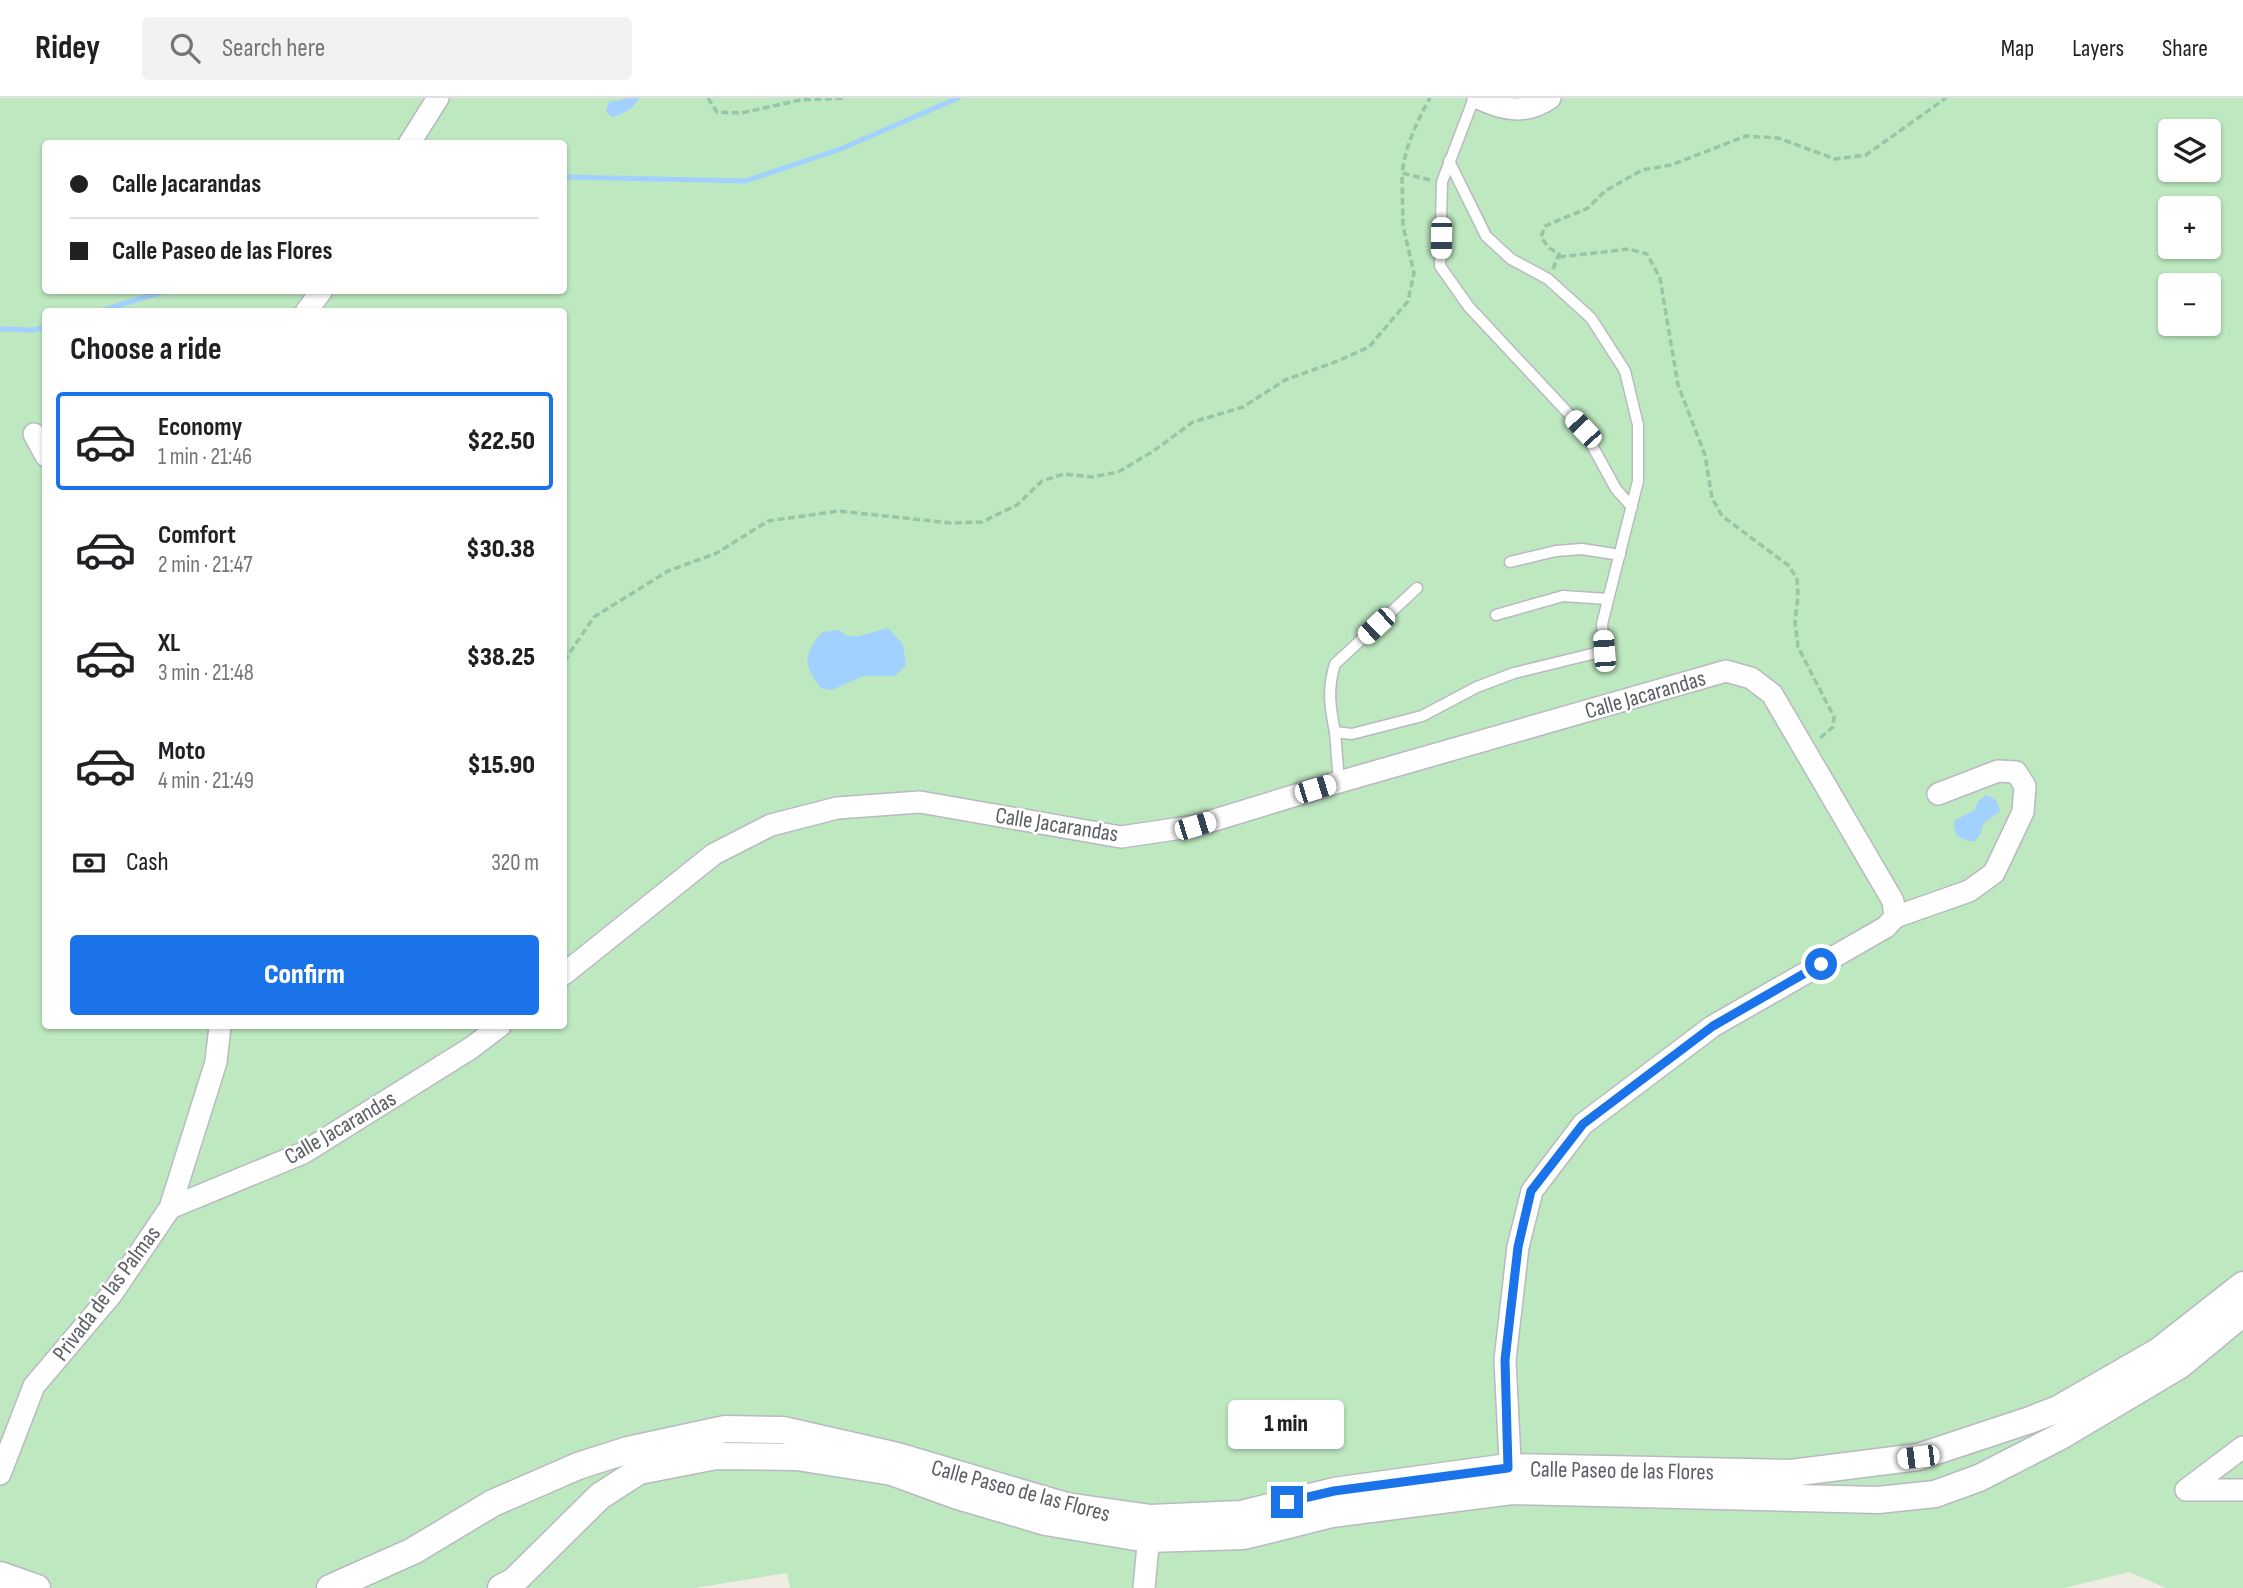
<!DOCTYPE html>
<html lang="en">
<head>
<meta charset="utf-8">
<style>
	:root { --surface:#fff; --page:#f2f2f2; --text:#202124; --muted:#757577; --line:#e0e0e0; --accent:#1a73e8 }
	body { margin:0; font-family:"Sofia Sans Condensed",sans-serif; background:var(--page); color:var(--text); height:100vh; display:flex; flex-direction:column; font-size:26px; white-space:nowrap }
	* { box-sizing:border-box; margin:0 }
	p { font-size:23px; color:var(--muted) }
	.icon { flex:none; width:38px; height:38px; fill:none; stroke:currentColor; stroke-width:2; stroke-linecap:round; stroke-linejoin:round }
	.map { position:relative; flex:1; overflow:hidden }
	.drawer { position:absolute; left:42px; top:210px; width:525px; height:721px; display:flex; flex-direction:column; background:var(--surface); border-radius:7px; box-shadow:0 2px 5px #0004 }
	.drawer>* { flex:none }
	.top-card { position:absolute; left:42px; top:42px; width:525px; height:154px; border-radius:7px; box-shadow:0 2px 5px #0004; display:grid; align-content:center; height:154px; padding:0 28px; background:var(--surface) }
	.buttons { position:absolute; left:2158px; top:21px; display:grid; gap:14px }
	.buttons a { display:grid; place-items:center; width:63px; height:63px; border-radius:7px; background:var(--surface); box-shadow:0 2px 5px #0004; font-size:35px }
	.end { position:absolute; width:32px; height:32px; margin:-16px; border:9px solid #1a73e8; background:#fff; box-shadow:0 0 0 4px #fff }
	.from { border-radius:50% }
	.bubble { position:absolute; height:49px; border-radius:7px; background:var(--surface); box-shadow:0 2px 5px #0004; font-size:23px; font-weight:800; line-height:49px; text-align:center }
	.car { position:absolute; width:21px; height:42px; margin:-21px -10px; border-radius:9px; box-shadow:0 0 5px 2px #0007; background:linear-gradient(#fff 24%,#345 0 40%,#fff 0 76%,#345 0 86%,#fff 0) }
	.top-card b { display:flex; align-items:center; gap:24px; height:66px; font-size:26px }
	.top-card b+b { border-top:2px solid var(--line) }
	.top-card i { width:18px; height:18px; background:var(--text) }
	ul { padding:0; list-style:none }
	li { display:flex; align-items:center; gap:21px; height:98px; margin:0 14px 10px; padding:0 14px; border:4px solid transparent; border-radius:7px }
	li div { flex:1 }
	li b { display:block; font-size:26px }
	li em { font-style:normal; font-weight:800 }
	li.current { border-color:var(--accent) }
	li>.icon { width:63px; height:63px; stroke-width:1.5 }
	h2 { padding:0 28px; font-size:32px; line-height:84px }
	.pay { display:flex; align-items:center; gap:18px; height:77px; padding:0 28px; font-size:26px }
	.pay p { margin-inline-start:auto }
	.button { display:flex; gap:14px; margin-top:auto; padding:14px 28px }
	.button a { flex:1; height:80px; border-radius:7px; background:var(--accent); color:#fff; font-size:28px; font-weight:800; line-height:80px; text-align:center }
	header { display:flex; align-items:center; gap:42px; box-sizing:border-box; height:98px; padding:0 35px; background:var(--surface); border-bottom:2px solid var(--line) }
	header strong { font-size:33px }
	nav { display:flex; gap:38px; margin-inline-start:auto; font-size:24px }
	.search { width:490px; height:63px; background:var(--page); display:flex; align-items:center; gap:18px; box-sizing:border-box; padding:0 24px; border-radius:7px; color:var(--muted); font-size:26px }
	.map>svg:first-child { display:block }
	.green { fill:#bde8c0; fill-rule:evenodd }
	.water { fill:#a2d0ff }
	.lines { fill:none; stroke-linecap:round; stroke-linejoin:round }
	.stream { stroke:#a2d0ff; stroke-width:5 }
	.service-casing { stroke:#b8bac0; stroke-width:13 }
	.minor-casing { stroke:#b8bac0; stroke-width:24 }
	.tertiary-casing { stroke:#b8bac0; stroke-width:29 }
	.path { stroke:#95c7a6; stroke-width:3.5; stroke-dasharray:7 3.5; stroke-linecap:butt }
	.service { stroke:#fff; stroke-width:10 }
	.minor { stroke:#fff; stroke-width:21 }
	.tertiary { stroke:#fff; stroke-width:26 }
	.route { stroke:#1a73e8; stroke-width:9 }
	.labels { text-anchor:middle; stroke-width:5; stroke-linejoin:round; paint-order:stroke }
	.street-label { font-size:23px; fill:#5b5e64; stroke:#fff }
</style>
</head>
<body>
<header>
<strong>Ridey</strong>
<div class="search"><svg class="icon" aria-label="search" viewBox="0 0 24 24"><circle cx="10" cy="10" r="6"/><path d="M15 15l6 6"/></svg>Search here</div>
<nav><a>Map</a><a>Layers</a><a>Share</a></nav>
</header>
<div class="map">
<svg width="2243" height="1490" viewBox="0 0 2243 1490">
	<rect width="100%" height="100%" fill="#efede3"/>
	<path class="green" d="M0 0H2243V1490H2166L2129 1474 2064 1490H790L787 1475 695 1490H0ZM2170 33H2208V72H2170ZM46 46H564V192H46ZM2170 110H2208V149H2170ZM2170 187H2208V226H2170ZM46 214H564V928H46Z"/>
	<g class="water">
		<path d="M630 0H639C633 12 624 15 612 19L606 14 609 4Z"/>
		<path d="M888 530 903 546 906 567 895 578H863L832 592 821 590C803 567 803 557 822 534L838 532 847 538H859Z"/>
		<polygon points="1986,697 1996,702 2000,713 1983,726 1981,735 1975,743 1968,743 1957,738 1954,729 1955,722 1975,712 1978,704"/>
	</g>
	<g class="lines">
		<g class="stream">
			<polyline points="564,79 746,83 843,50 958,0"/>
			<polyline points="97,214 168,192"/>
			<polyline points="0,231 33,232 46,229"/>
		</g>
		<defs>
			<g id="service">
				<polyline points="1474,0 1442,84 1440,168 1469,209 1583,331 1616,391 1632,409"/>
				<polyline points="1510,464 1556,453 1582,451 1620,457"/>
				<polyline points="1496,517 1563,498 1607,501"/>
				<path d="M1335 634C1330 609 1327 591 1335 566L1417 490"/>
				<polyline points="1339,684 1335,634 1352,636 1422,618 1477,589 1514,575 1604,553 1602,526 1638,383 1638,327 1625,273 1591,220 1548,181 1511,161 1486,138 1449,63"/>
			</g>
			<g id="minor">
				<path d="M1478 0C1504 12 1525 17 1550 0"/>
				<polyline points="409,46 438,0"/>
				<polyline points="306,214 322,192"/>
				<polyline points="34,336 46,358"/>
				<polyline points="1895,819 1969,793 1994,775 2023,714 2025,688 2016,674 1998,673 1938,696"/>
				<polyline points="564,876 714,756 771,727 837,710 920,704 1121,739 1195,728 1339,684 1726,573 1751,580 1772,596 1893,803 1895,819 1886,829 1713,928 1583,1026 1532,1093 1518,1149 1505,1262 1511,1383"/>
				<polyline points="170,1110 303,1055 471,950 500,928"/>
				<polyline points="2243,1349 2186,1392 2243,1392"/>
				<polyline points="0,1376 34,1288 111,1197 170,1110 216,964 220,928"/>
				<polyline points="1144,1490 1150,1426"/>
			</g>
			<g id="tertiary">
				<polyline points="0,1477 37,1490"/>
				<polyline points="330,1490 413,1453 493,1405 578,1368 628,1352 725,1331 783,1332 897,1358 1066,1408 1151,1420 1241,1416 1334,1393 1508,1369 1791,1375 1918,1359 2030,1322 2058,1311 2159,1253 2243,1187"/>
				<polyline points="501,1490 514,1483 600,1398 639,1373 716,1358 797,1359 892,1374 958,1398 1046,1424 1147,1441 1244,1438 1332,1416 1512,1393 1878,1402 1935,1396 1979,1380 2059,1339 2180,1267 2243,1215"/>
			</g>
		</defs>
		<use href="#service" class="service-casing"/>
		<use href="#minor" class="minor-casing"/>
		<use href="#tertiary" class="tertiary-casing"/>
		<g class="path">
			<polyline points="708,0 717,14 741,15 800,2 845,0"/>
			<path d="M1430 82 1402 75C1406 47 1416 25 1430 0"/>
			<polyline points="1559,159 1629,151 1647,156 1660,180 1678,287 1705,357 1712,400 1722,418 1788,467 1797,480 1798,498 1795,524 1798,549 1834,619 1833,629 1820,640"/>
			<polyline points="1553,171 1559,156 1549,150 1541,139 1545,128 1588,110 1605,93 1642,72 1671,67 1746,38 1778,40 1835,61 1866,57 1946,0"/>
			<polyline points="564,563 594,519 668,473 717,455 768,423 838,413 951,425 982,424 1017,407 1042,383 1064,376 1092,379 1118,374 1152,354 1193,324 1243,309 1285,282 1335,264 1369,249 1408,203 1414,175 1403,128 1402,75"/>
		</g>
		<use href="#service" class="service"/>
		<use href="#minor" class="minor"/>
		<use href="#tertiary" class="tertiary"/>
	</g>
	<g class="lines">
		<polyline class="route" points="1287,1404 1334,1393 1508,1370 1505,1262 1518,1149 1531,1093 1583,1026 1713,928 1821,866"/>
	</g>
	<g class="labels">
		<g class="street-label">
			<text transform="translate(1645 596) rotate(-16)" y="8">Calle Jacarandas</text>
			<text transform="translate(1057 726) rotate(9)" y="8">Calle Jacarandas</text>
			<text transform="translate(340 1029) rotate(-30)" y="8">Calle Jacarandas</text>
			<text transform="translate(106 1195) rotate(-53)" y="8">Privada de las Palmas</text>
			<text transform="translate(1622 1372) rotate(1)" y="8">Calle Paseo de las Flores</text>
			<text transform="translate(1021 1392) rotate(15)" y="8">Calle Paseo de las Flores</text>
		</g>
	</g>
</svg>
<div class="buttons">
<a><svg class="icon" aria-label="layers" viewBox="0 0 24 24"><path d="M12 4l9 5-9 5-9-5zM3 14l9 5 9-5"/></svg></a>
<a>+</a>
<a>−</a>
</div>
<i class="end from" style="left:1821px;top:866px"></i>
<i class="end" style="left:1287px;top:1404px"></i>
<div class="bubble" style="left:1228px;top:1302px;width:116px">1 min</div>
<i class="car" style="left:1441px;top:140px;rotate:181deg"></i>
<i class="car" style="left:1583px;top:331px;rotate:317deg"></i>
<i class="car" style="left:1376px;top:528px;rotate:227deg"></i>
<i class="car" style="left:1604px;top:553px;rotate:356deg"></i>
<i class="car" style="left:1315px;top:691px;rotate:73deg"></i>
<i class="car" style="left:1195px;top:728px;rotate:73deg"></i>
<i class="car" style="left:1918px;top:1359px;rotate:263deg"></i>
<div class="top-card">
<b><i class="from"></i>Calle Jacarandas</b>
<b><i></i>Calle Paseo de las Flores</b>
</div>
<section class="drawer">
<h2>Choose a ride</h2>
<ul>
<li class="current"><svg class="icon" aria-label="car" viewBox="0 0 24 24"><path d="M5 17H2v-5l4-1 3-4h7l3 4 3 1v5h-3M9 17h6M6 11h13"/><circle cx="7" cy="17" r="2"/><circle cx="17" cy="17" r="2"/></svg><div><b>Economy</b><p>1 min · 21:46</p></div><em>$22.50</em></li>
<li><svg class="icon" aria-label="car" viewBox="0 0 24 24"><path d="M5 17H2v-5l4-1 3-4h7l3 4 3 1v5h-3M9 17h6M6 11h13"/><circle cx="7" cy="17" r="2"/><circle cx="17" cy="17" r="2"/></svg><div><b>Comfort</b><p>2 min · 21:47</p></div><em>$30.38</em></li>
<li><svg class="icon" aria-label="car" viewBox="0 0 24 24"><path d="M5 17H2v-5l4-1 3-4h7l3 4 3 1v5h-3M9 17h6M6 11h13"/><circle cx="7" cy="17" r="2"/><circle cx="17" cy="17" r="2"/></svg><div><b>XL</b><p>3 min · 21:48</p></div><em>$38.25</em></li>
<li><svg class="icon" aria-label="car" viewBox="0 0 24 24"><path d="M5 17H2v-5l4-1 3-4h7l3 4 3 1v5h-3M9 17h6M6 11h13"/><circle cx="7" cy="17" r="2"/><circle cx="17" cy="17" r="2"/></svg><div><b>Moto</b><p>4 min · 21:49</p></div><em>$15.90</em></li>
</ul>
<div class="pay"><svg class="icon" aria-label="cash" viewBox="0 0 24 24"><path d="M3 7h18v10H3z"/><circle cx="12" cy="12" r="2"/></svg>Cash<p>320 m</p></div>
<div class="button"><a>Confirm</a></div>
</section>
</div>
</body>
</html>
